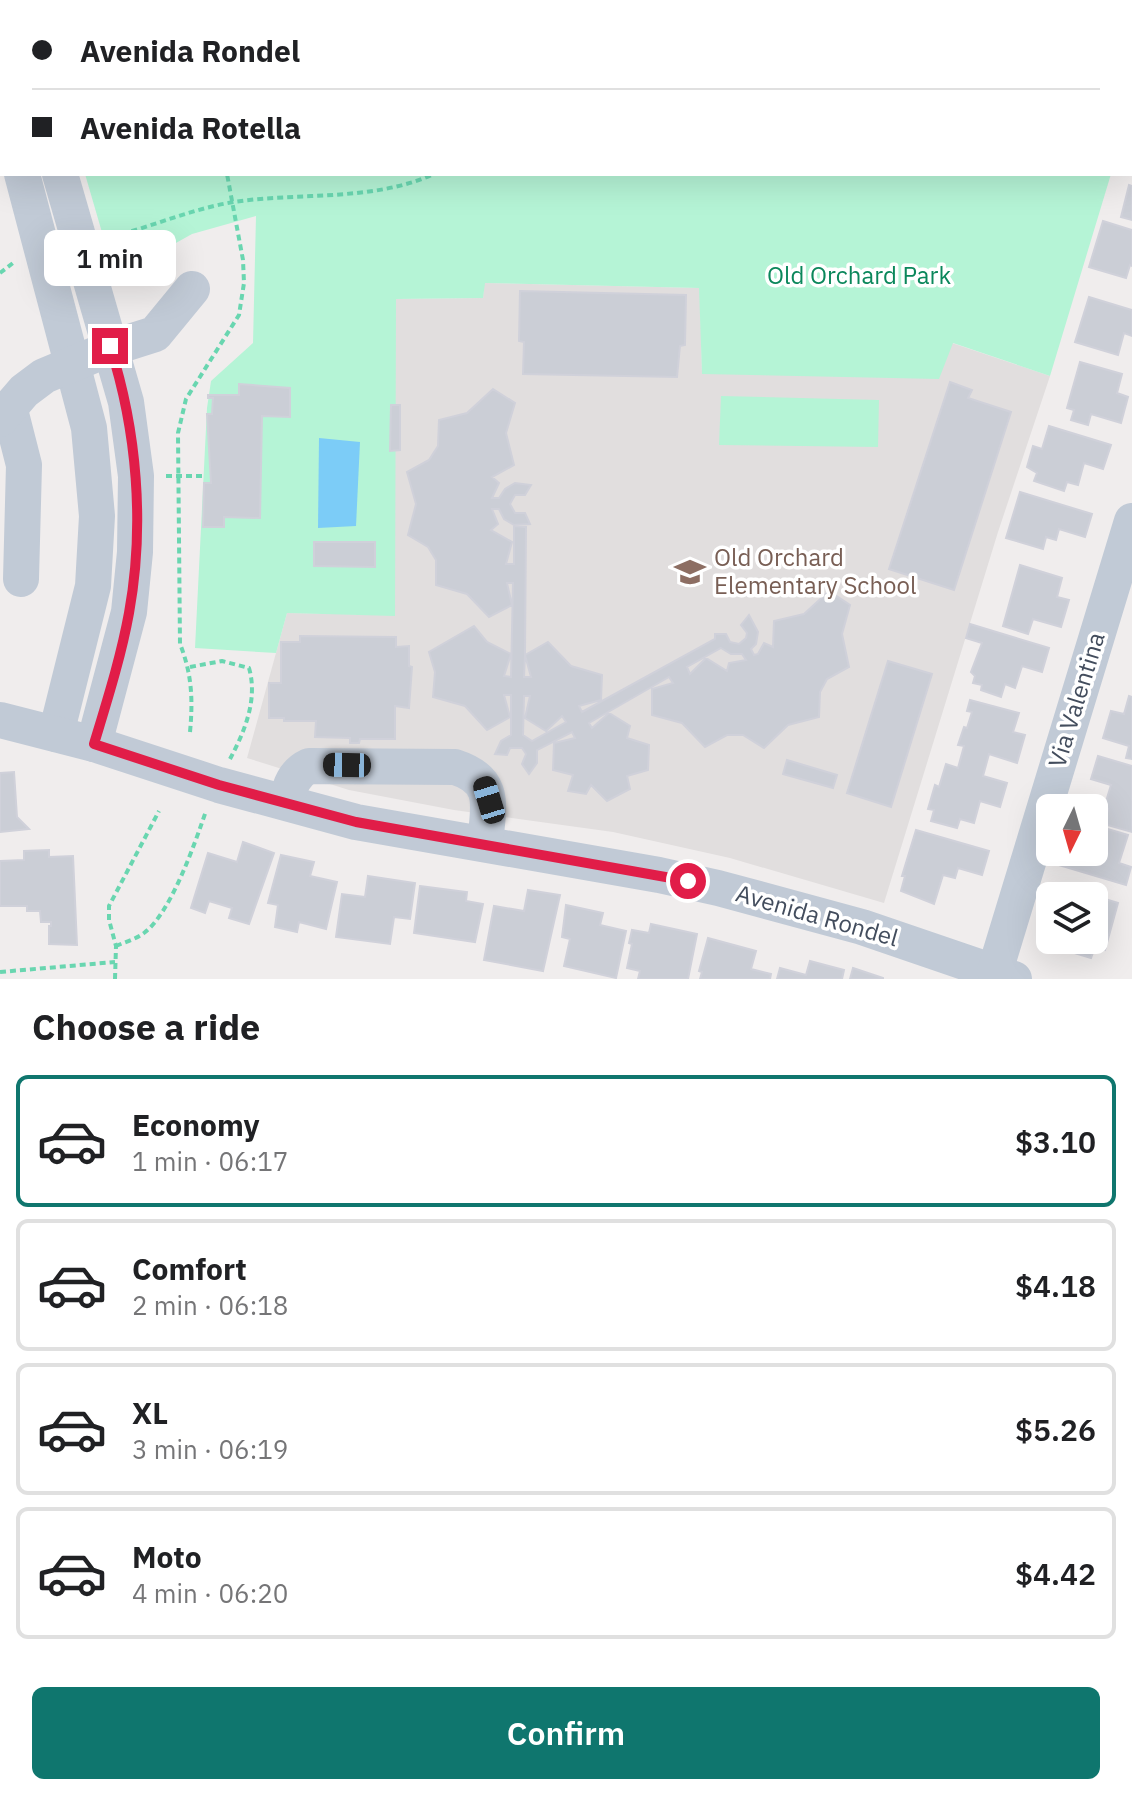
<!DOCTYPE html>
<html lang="en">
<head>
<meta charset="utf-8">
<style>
	:root { --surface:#fff; --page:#f6f6f6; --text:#202124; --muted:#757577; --line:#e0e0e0; --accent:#0f766e }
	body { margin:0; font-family:"IBM Plex Sans",sans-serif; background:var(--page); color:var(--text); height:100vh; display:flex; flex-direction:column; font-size:30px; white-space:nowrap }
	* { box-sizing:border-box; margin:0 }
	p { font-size:26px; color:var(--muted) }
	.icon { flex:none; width:44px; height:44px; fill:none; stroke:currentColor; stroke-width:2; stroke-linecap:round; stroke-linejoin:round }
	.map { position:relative; height:979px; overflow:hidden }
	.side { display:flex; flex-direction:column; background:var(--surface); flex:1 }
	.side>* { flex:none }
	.guide { position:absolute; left:0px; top:0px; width:1132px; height:176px; box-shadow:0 8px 32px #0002; display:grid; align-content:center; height:176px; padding:0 32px; background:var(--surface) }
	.needle { width:52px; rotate:185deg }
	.fabs { position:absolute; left:1036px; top:794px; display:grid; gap:16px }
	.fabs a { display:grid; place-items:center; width:72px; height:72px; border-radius:12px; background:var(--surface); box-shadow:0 8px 32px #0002; font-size:40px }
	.end { position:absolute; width:36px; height:36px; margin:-18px; border:10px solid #e11d48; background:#fff; box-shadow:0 0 0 4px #fff }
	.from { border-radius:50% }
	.bubble { position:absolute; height:56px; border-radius:12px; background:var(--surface); box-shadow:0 8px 32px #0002; font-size:26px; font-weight:600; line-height:56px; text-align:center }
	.car { position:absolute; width:24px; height:48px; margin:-24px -12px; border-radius:10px; box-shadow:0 0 6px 2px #0007; background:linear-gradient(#222 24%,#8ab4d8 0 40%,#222 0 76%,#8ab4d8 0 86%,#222 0) }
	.guide b { display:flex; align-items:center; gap:28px; height:76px; font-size:30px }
	.guide b+b { border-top:2px solid var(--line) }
	.guide i { width:20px; height:20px; background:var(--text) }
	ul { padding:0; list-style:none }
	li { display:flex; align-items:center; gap:24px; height:132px; margin:0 16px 12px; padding:0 16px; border:4px solid var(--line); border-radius:12px }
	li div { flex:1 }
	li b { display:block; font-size:30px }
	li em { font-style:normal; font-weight:600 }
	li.on { border-color:var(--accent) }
	li>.icon { width:72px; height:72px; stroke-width:1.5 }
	h2 { padding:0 32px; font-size:36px; line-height:96px }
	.primary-button { display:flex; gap:16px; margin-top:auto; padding:16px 32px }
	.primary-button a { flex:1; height:92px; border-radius:12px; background:var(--accent); color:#fff; font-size:32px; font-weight:600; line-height:92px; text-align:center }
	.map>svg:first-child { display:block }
	.education { fill:#e1dede }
	.green { fill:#b5f4d6 }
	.water { fill:#7cccf7 }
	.building { fill:#cbced6; stroke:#d0d1da; stroke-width:2; fill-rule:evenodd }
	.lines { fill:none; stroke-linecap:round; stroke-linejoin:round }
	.path { stroke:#69d6b0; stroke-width:4; stroke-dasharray:6 4; stroke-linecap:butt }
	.minor { stroke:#c1cad6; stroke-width:36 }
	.route { stroke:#e11d48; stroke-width:10 }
	.labels { text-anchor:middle; stroke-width:7; stroke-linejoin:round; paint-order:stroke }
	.park-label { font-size:24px; fill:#0b875b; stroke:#fff }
	.education-label { font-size:24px; fill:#785e54; stroke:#fff; text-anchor:start }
	.street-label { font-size:24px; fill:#434d5d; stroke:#fff }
</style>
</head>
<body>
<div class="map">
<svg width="1132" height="979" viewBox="0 0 1132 979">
	<rect width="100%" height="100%" fill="#f0eded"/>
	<polygon class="education" points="484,283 700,288 702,374 952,343 1050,376 998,532 884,903 730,858 613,832 454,810 349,790 247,758 287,613 395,615 395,299 483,298"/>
	<g class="green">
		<polygon points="48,0 1132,0 1132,104 1130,111 1130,2"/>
		<polygon points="85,174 1111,174 1050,376 953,343 939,379 702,374 699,288 485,283 483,298 396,299 395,616 287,613 276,653 195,648 207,408 211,381 253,343 256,216 192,234 115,277"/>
		<polygon points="721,396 879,400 878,447 719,445"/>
	</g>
	<polygon class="water" points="319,438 360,442 356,526 318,528"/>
	<g class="building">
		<polygon points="1132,114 1132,147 1130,146"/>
		<polygon points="1129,185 1132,186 1132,220 1121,217"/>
		<polygon points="1103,221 1132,230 1132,266 1130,265 1126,278 1089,267"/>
		<polygon points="520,291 686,295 685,345 680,346 677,377 523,374 524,342 519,341"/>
		<polygon points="1089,297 1132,310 1132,336 1124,333 1118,355 1075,342"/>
		<polygon points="1080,362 1122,374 1117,393 1128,397 1121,423 1091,414 1088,425 1071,420 1074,410 1067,408"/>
		<polygon points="950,382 972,390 968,398 1011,412 954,590 889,569"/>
		<polygon points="239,384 290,388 290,417 262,416 260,518 224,517 224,527 203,527 204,483 211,483 207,414 212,414 213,398 208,398 208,395 239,395"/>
		<path d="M493 389 515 403 506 433 514 465 492 477 499 483 492 498H499L505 489 515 483 531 485 525 495H515L510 504 515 513H525L530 524 514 525 504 519 499 509H492L498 524 491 530 512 542 506 564H514V526L526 527 525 655 548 642 571 666 602 675 601 700 579 706 582 712 715 639V634H726L730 642 739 644 746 638 747 633 741 625 749 615 758 632 756 644 751 649 754 655 758 654 764 643 773 647 774 621 804 614 829 591 850 605 842 634 849 667 827 679 820 692 819 717 788 725 764 748 743 735H727L705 747 682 723 652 715V689L673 683 669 677 589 723 592 728 609 713 630 726 627 738 649 745 648 770 627 776 630 789 607 801 591 785 586 794 568 791 573 775 553 770 554 743 575 738 572 732 537 750V763L529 774 522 764 526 754 522 748H510L507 755 495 754 501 741 511 735V695H504L510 717 487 730 465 706 433 697 435 672 429 652 474 626 487 642 511 654 504 676 511 677 513 583H507L512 605 489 617 467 594 436 585V560L428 547 408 535 416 504 407 472 429 460 438 446 439 420 467 413ZM721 648 731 654H742L746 660 729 663 727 671 706 658 690 674 687 667ZM525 655 531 677H524ZM524 696H530L525 718 546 731 562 716 566 722 532 741 523 735Z"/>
		<polygon points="391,405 400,405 400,450 390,451"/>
		<polygon points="1049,426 1111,445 1103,469 1084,463 1078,485 1067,482 1064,491 1034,481 1037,473 1027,467 1033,446 1042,449"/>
		<polygon points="1020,492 1092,514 1085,537 1059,529 1056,540 1046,537 1043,549 1006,538"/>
		<polygon points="314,542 375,542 375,567 314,566"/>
		<polygon points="1020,565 1062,578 1057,597 1069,600 1061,627 1033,619 1028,634 1003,626"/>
		<polygon points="970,624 1049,648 1042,672 1022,666 1015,688 1005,684 1001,697 981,690 982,685 973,683 975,676 971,672 982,643 966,638"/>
		<polygon points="300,636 396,637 396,647 409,646 409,666 412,667 409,708 395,706 395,739 360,739 359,743 350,743 350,738 315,737 316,721 284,721 284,718 269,718 269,683 281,683 281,642 300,642"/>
		<polygon points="888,661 932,674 891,807 847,793"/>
		<polygon points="1129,696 1132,697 1132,759 1126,758 1129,746 1103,738 1111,711 1124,714"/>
		<polygon points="970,700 1019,713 1013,732 1025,735 1017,763 989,754 983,776 1007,783 1000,807 980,801 974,823 960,819 957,828 931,821 934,810 928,809 935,785 939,787 946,764 958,768 964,746 958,745 964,727 967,728 972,712 967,711"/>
		<polygon points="1098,756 1132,766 1132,832 1104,824 1108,809 1104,808 1111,785 1091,779"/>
		<polygon points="787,760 837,775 833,788 783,774"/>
		<polygon points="14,772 17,817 29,829 0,832 0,773"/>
		<polygon points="1094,825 1128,835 1119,863 1131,867 1126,885 1059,865 1063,852 1094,852"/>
		<polygon points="916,830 989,851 982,875 958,868 955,878 943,875 934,904 901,891 905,876 902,876"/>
		<polygon points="243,842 274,853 249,924 229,918 232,908 209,901 205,913 191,908 208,853 237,862"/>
		<polygon points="49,850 49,857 73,856 77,945 49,944 49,926 51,926 51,922 41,922 40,911 27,911 27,906 0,906 0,861 24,860 24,851"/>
		<polygon points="281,855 314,862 310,876 337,882 326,929 299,922 297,932 275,927 278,905 268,903"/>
		<polygon points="368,876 415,883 410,919 394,917 390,944 336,937 342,894 365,897"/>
		<polygon points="1056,884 1118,903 1105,950 1095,947 1091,958 1068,951 1071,940 1094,940 1094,896 1053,896"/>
		<polygon points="420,886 467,892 466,901 483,904 475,942 414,933"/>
		<polygon points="528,890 560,895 543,971 484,960 494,906 524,911"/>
		<polygon points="566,905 603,913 600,925 626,931 616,978 564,966 570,939 562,937"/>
		<polygon points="651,924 697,934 688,979 638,979 640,971 627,968 632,944 629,943 632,930 649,933"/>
		<polygon points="708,938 756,951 751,969 771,974 770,979 700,979 702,972 699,971"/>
		<polygon points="810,961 844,970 842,979 777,979 780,968 806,975"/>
		<polygon points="853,968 883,978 883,979 850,979"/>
	</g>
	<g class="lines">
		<g class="path">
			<polyline points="284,2 285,0"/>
			<polyline points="490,2 491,0"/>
			<path d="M122 234C158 224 196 208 234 202 300 192 372 202 434 174"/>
			<polyline points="0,273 13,263"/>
			<polyline points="166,476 203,476"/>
			<path d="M190 667 222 661 249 668C258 699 245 731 230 759"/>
			<path d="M190 732C193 700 192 674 180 644L178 433 186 399 239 315 244 283 243 260 227 174"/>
			<path d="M116 946C125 942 136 939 144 933 171 913 195 843 206 811"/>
			<polyline points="0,972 115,962"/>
			<polyline points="115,979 116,946 109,920 109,906 159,811"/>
		</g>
		<g class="minor">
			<polyline points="25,2 25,0"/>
			<polyline points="0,98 2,105"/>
			<polyline points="22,174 89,428 97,516 93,586 56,734"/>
			<polyline points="60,174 126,402 136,476 135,552 129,612 94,744"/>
			<polyline points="10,410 24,465 21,579"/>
			<polyline points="0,419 24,391 44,376 111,348 155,334 192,289"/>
			<polyline points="0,720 94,744 219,785 356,822 659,875 718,888 862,927 1014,979"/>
			<path d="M286 802C290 786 294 773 309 766L455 767C498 781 488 807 485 844"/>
			<polyline points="995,971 1132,521"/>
		</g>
	</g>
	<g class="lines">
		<path class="route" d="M110 346C137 430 145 525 129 613 121 657 107 701 94 744L219 785 356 822 688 881"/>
	</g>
	<defs>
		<symbol id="school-bare" viewBox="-9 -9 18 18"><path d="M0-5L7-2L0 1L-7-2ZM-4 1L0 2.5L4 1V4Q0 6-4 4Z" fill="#8d6e63" stroke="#fff" stroke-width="2.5" paint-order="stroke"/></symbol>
	</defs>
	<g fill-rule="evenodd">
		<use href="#school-bare" x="668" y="550" width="44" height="44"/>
	</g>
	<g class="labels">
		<g class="park-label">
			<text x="859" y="284">Old Orchard Park</text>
		</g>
		<g class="education-label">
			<text x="714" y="566">Old Orchard<tspan x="714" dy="28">Elementary School</tspan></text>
		</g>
		<g class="street-label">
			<text transform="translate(1077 700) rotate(-73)" y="8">Via Valentina</text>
			<text transform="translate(817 916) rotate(16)" y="8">Avenida Rondel</text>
		</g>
	</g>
</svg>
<div class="fabs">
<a><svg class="needle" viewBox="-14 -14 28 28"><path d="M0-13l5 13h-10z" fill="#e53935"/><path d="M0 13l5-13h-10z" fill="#757577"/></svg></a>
<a><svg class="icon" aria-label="layers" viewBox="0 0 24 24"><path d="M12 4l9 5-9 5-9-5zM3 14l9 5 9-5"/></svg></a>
</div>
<i class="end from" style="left:688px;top:881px"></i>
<i class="end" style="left:110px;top:346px"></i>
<div class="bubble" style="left:44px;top:230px;width:132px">1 min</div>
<i class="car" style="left:347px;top:765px;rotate:271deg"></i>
<i class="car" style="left:489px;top:800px;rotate:343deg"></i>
<div class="guide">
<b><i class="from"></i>Avenida Rondel</b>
<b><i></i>Avenida Rotella</b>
</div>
</div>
<section class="side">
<h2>Choose a ride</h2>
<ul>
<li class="on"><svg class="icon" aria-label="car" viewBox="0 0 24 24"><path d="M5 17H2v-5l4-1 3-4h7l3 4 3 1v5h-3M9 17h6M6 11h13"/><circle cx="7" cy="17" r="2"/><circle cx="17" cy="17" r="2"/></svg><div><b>Economy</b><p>1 min · 06:17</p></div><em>$3.10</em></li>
<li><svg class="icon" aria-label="car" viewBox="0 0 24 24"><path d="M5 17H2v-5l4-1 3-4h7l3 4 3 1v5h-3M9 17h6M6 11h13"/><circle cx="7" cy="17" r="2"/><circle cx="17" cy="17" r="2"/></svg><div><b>Comfort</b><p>2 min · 06:18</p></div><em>$4.18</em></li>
<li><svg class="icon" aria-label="car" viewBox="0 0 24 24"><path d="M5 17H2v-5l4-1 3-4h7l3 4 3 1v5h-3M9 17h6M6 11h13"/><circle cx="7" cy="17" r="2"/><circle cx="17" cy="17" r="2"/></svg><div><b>XL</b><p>3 min · 06:19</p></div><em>$5.26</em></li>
<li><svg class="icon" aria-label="car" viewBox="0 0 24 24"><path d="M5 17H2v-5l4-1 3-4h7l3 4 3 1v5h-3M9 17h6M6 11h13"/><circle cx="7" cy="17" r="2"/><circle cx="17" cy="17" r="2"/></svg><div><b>Moto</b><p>4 min · 06:20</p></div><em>$4.42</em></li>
</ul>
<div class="primary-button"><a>Confirm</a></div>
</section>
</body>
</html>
